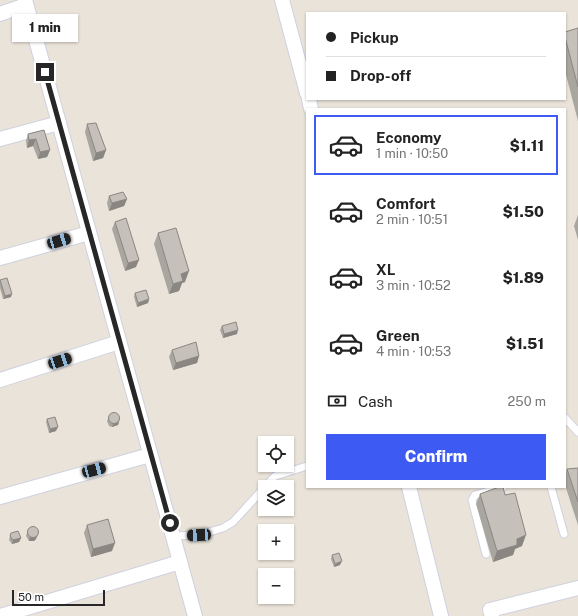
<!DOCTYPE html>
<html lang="en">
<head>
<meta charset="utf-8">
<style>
	:root { --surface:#fff; --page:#f6f6f6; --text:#222; --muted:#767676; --line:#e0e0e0; --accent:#3d5af3 }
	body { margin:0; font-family:"Public Sans",sans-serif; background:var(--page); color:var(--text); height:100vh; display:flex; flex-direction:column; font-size:15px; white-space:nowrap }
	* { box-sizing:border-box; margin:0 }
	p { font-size:13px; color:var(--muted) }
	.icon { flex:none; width:22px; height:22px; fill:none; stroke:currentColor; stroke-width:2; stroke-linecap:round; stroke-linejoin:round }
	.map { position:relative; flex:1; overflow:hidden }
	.drawer { position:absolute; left:306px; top:108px; width:260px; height:380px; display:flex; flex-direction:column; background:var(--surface); border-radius:0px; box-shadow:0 1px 3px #0004 }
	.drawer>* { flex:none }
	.banner { position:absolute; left:306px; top:12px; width:260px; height:88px; border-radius:0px; box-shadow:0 1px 3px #0004; display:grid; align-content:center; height:88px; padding:0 20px; background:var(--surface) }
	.buttons { position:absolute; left:258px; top:436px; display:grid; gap:8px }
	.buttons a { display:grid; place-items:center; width:36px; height:36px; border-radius:0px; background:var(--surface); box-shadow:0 1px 3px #0004; font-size:20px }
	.scale { position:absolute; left:12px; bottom:10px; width:93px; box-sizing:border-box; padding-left:4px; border:2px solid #272727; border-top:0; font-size:11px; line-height:14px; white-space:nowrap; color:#272727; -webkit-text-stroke:3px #fff; paint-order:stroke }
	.end { position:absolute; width:18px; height:18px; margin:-9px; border:5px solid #272727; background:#fff; box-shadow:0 0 0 2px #fff }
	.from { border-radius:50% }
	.bubble { position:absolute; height:28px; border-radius:0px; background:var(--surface); box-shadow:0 1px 3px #0004; font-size:13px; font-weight:800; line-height:28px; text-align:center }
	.car { position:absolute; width:12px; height:24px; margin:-12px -6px; border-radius:5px; box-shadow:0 0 3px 1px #0007; background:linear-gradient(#222 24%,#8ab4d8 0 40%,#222 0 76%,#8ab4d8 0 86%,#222 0) }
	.banner b { display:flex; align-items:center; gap:14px; height:38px; font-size:15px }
	.banner b+b { border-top:1px solid var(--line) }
	.banner i { width:10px; height:10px; background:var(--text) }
	ul { padding:7px 0 0; list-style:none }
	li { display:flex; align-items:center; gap:12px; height:60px; margin:0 8px 6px; padding:0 12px; border:2px solid transparent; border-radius:0px }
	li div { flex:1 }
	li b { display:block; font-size:15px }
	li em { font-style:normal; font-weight:800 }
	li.current { border-color:var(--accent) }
	li>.icon { width:36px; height:36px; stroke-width:1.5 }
	.pay { display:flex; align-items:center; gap:10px; height:44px; padding:0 20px; font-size:15px }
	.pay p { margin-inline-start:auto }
	.cta { display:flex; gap:8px; margin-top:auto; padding:8px 20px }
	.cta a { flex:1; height:46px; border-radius:0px; background:var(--accent); color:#fff; font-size:16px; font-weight:800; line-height:46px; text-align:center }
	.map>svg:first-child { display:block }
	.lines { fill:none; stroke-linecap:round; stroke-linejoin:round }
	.service-casing { stroke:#cfd1e0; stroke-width:9 }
	.minor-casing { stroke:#cfd1e0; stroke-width:16 }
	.service { stroke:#fff; stroke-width:7 }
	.minor { stroke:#fff; stroke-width:14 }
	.wall { fill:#a9a59f }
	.shaded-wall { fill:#8a8682 }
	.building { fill:#c5c0b9; stroke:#8a8682 }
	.route { stroke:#272727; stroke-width:5 }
</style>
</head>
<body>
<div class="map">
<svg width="578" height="616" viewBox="0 0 578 616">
	<rect width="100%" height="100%" fill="#eae3d9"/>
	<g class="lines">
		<defs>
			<g id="service">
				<polyline points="565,418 578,432"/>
				<polyline points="551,487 564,534"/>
				<polyline points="173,536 199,535 223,528 233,522 275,476 307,466"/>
				<polyline points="486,554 472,500 475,495 503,487"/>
			</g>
			<g id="minor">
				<polyline points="25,0 195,616"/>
				<polyline points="282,0 307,93"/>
				<polyline points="0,14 26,5"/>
				<polyline points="309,99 311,109"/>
				<polyline points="0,139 59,123"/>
				<polyline points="0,258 89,233"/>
				<polyline points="0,380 119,342"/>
				<polyline points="409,487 441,616"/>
				<polyline points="0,497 150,455"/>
				<polyline points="0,616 180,562"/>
				<polyline points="492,616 490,610 578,588"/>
			</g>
		</defs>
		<use href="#service" class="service-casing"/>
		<use href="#minor" class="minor-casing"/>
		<use href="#service" class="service"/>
		<use href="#minor" class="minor"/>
	</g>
	<g class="wall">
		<polygon points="578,28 578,121 565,71 565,32"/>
		<polygon points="87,124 106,150 103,158 93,161 85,132"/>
		<polygon points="44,130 50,150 47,157 38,159 33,146 27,148 26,141 28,134"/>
		<polygon points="109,196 127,199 124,206 109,211 107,203"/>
		<polygon points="578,215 578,240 574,226"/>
		<polygon points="115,222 136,267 125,271 112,229"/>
		<polygon points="158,233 185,282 182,283 179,291 169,294 154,244"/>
		<polygon points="0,280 11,297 3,299 0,288"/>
		<polygon points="135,293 149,299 148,303 137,307 134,297"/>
		<polygon points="222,326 237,334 223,338 220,330"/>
		<polygon points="172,350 199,356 197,363 173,370 169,357"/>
		<polygon points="110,414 120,419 118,425 112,427 109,426 107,421"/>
		<polygon points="47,419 56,431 49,433 46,422"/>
		<polygon points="578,468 578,525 565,485 565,475 567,469"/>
		<polygon points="480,494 505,495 522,546 515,549 513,555 493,562 476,504"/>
		<polygon points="87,525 112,551 91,557 84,533"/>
		<polygon points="28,529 36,539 34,541 29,541 26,536"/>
		<polygon points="11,533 21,538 19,542 12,544 9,540"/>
		<polygon points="332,555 340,565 334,567 331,559"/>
		<polygon points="265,575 265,586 263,579 264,576"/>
	</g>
	<g class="shaded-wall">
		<polygon points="36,139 33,146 27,148 29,140"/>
		<polygon points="50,150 47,157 38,159 40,152"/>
		<polygon points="106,150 103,158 93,161 96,153"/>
		<polygon points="127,199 124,206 109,211 112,203"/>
		<polygon points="139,260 136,267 125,271 128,263"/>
		<polygon points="189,271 185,282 182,283 179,291 169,294 173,284 181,274"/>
		<polygon points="12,294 11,297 3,299 5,296"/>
		<polygon points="149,299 148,303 137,307 138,303"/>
		<polygon points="238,330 237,334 223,338 224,334"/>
		<polygon points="199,356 197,363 173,370 176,363"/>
		<polygon points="119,422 118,425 112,427 113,424"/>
		<polygon points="58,427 56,431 49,433 50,429"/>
		<polygon points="38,535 36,539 34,541 29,541 30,537"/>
		<polygon points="526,535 522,546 515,549 513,555 493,562 497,551 517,539"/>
		<polygon points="21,538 19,542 12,544 13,540"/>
		<polygon points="115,543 112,551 91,557 93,549"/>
		<polygon points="342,561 340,565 334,567 335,564"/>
	</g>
	<g class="building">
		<polygon points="578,28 578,87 565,37 565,32"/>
		<polygon points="96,123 106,150 96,153 87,124"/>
		<polygon points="44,130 50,150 40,152 36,139 29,140 28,134"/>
		<polygon points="123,192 127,199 112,203 109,196"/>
		<polygon points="126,218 139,260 128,263 115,222"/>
		<polygon points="176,228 189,271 181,274 183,281 173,284 158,233"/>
		<polygon points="7,278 12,294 5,296 0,280"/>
		<polygon points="146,290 149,299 138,303 135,293"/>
		<polygon points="236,322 238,330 224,334 222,326"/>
		<polygon points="196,342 199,356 176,363 172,350"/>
		<circle cx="114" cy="418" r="5.5"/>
		<polygon points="55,417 58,427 50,429 47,419"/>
		<polygon points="578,468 578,502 567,469"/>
		<polygon points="499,487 503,487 505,495 515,493 526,535 517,539 517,545 497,551 480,494"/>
		<polygon points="108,519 115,543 93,549 87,525"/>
		<circle cx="33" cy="532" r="5.5"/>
		<polygon points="18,531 21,538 13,540 10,536 11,533"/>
		<polygon points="339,553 342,561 335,564 332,555"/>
		<polygon points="281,571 282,575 272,575 272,574"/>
	</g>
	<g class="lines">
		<polyline class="route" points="45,72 170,523"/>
	</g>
</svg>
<div class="buttons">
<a><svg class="icon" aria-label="locate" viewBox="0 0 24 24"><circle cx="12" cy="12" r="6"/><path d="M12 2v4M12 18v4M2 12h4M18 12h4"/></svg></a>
<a><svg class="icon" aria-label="layers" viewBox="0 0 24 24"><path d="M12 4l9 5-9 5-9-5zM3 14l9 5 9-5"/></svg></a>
<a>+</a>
<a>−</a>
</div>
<div class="scale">50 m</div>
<i class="end from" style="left:170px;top:523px"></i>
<i class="end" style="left:45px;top:72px"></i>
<div class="bubble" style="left:12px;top:14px;width:66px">1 min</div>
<i class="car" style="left:59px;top:241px;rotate:74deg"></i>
<i class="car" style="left:60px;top:361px;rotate:72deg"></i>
<i class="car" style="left:94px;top:470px;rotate:75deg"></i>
<i class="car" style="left:199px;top:535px;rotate:267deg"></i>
<div class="banner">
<b><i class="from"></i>Pickup</b>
<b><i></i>Drop-off</b>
</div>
<section class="drawer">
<ul>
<li class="current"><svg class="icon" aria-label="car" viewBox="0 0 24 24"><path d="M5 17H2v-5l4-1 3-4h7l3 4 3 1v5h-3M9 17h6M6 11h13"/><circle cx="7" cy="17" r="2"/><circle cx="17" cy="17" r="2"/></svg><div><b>Economy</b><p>1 min · 10:50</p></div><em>$1.11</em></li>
<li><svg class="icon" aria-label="car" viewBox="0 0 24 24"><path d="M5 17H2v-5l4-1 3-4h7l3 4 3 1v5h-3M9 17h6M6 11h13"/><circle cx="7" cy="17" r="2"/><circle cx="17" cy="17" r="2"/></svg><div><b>Comfort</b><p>2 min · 10:51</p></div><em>$1.50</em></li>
<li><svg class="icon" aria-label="car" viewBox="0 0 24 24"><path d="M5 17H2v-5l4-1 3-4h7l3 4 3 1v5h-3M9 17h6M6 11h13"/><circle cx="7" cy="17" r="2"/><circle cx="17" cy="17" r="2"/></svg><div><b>XL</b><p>3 min · 10:52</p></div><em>$1.89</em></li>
<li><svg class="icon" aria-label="car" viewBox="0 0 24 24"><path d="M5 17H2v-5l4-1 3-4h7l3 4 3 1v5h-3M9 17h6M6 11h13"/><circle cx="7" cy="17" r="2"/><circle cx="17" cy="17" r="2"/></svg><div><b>Green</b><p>4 min · 10:53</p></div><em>$1.51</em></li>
</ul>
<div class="pay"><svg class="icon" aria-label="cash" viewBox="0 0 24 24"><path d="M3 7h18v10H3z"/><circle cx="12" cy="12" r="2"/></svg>Cash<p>250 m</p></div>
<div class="cta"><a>Confirm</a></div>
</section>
</div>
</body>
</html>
